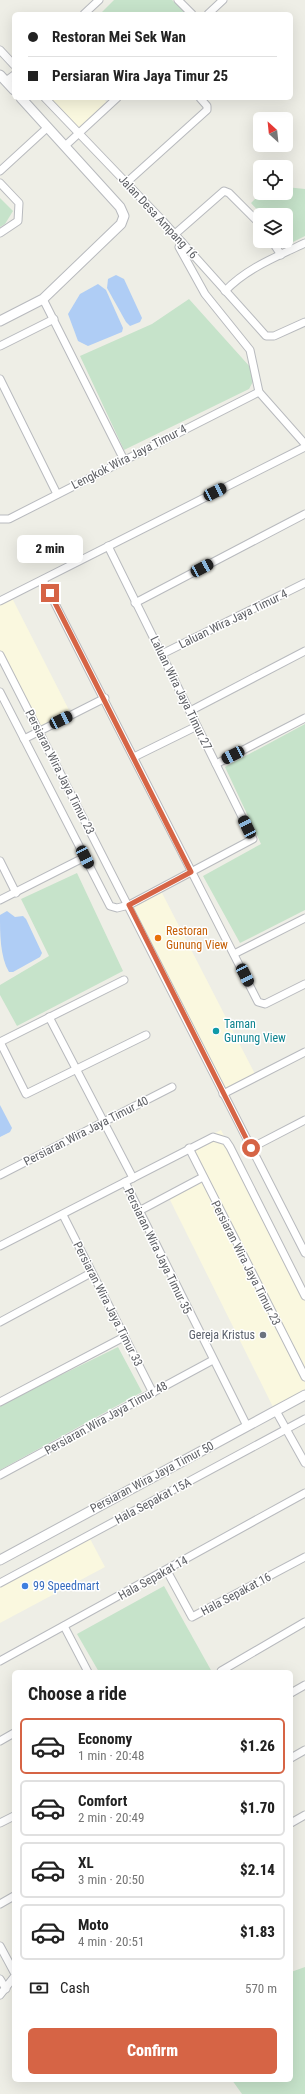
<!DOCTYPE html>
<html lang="en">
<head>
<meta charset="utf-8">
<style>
	:root { --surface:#fff; --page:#f6f6f6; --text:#222; --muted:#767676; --line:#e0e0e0; --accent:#d66445 }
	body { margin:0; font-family:"Roboto Condensed",sans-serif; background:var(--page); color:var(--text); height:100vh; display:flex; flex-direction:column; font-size:15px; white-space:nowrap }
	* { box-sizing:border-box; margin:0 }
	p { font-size:13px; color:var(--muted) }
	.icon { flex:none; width:22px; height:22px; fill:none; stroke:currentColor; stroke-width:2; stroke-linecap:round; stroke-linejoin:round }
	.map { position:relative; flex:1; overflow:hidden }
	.side { position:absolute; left:12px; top:1670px; width:281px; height:412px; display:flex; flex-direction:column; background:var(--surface); border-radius:6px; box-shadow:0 4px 16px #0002 }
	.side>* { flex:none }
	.hud { position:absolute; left:12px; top:12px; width:281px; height:88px; border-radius:6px; box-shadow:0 4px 16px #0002; display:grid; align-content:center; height:88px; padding:0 16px; background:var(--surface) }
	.needle { width:26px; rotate:333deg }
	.buttons { position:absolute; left:253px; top:112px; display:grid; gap:8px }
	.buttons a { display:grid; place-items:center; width:40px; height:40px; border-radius:6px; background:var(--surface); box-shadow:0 4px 16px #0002; font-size:20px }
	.end { position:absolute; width:18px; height:18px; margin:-9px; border:5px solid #d66445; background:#fff; box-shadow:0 0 0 2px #fff }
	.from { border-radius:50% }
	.bubble { position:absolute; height:28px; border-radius:6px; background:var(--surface); box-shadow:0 4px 16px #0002; font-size:13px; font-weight:800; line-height:28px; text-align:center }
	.car { position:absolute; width:12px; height:24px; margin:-12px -6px; border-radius:5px; box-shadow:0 0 3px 1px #0007; background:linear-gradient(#222 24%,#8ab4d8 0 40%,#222 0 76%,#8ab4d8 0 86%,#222 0) }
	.hud b { display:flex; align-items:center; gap:14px; height:38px; font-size:15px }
	.hud b+b { border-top:1px solid var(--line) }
	.hud i { width:10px; height:10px; background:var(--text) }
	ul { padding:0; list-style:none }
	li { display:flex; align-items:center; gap:12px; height:56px; margin:0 8px 6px; padding:0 8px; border:2px solid var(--line); border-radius:6px }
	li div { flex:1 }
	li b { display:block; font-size:15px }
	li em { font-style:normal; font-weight:800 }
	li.on { border-color:var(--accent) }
	li>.icon { width:36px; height:36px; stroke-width:1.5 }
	h2 { padding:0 16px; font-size:18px; line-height:48px }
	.pay { display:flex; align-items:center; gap:10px; height:44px; padding:0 16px; font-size:15px }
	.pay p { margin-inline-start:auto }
	.primary-button { display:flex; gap:8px; margin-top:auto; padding:8px 16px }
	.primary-button a { flex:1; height:46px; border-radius:6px; background:var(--accent); color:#fff; font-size:16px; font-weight:800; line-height:46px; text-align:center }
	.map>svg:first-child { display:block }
	.commercial { fill:#faf8df }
	.green { fill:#c6e3ca }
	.water { fill:#afcdf5 }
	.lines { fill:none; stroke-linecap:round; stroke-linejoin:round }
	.minor-casing { stroke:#b8babe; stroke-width:9 }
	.tertiary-casing { stroke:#b8babe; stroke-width:11 }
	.minor { stroke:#fff; stroke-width:7 }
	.tertiary { stroke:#fff; stroke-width:9 }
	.route { stroke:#d66445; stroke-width:5 }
	.food-dot { fill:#e8710a; stroke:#fff; stroke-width:1.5 }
	.culture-dot { fill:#0f9aa8; stroke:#fff; stroke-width:1.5 }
	.worship-dot { fill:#6b7280; stroke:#fff; stroke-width:1.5 }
	.shop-dot { fill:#3f7fe0; stroke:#fff; stroke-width:1.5 }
	.labels { text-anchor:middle; stroke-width:3; stroke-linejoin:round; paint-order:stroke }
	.street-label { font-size:12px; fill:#5e6065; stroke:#fff }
	.food-label { font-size:12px; fill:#c56008; stroke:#fff; text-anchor:start }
	.culture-label { font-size:12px; fill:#0d838f; stroke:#fff; text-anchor:start }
	.worship-label { font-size:12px; fill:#5b616d; stroke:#fff; text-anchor:end }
	.shop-label { font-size:12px; fill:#366cbe; stroke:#fff; text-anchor:start }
</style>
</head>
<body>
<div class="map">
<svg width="305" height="2094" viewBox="0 0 305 2094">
	<rect width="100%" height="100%" fill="#eeeee6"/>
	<g class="commercial">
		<polygon points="47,98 103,98 108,104 79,132"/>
		<polygon points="11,596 71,714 38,731 0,656 0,601"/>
		<polygon points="159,887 256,1076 223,1093 126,904"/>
		<polygon points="221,1130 305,1296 305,1391 273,1407 168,1196 203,1177 187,1147"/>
		<polygon points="88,1535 105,1567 0,1623 0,1582"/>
	</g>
	<g class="green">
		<polygon points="114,0 172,0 187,14 100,14"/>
		<polygon points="286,187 305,189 305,236 285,246 282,241 286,241 286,215 262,215 251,203 261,193 286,193"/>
		<polygon points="0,198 13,211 5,224 0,227"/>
		<polygon points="189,299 251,368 255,378 249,389 124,450 80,356 152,324"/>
		<polygon points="305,724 305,910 240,943 203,876 261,844 225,767"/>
		<polygon points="77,873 123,971 17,1026 0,995 0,985 49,956 21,899"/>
		<polygon points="118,1347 142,1392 0,1470 0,1405"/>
		<polygon points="164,1586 212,1672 99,1672 77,1634"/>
		<polygon points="305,1967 305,2094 242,2094 232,2080 291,2080 291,1972"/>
	</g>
	<g class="water">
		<polygon points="116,275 124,279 142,318 140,322 130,326 126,322 107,288 108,279"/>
		<polygon points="98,284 106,290 123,328 122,332 88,346 78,341 68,314 80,294"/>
		<path d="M7 911 15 917 23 916 26 919 42 953 40 957 13 972H9C0 957 0 933 0 915Z"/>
		<polygon points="0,1105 12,1128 10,1132 0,1137"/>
	</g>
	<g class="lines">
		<defs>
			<g id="minor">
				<polyline points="178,0 192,14"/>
				<polyline points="84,14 99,0"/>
				<polyline points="208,14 223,0"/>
				<polyline points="0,50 14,65"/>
				<polyline points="6,81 14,75"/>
				<polyline points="45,98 162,220 266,336 274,336 305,322"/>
				<polyline points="65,146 117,98"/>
				<polyline points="0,171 48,127"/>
				<polyline points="0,183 19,203 18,221 0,233"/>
				<polyline points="126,183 207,110 207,106 200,98"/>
				<polyline points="175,234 224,191 229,193 260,224"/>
				<polyline points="272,241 281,255"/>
				<polyline points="182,242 179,247 205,294 250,350 259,392 305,444"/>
				<path d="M225 291C247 268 276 257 305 243"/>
				<polyline points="43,299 124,460"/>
				<polyline points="0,346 54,319"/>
				<polyline points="0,379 57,494"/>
				<polyline points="0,519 9,519 259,392"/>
				<polyline points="43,580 258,1002 265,1004 305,984"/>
				<polyline points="0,601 305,447"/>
				<polyline points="135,603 305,514"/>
				<polyline points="162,654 305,583"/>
				<polyline points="0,655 305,1253"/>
				<polyline points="0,692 110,906 117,908 129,905 253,839 108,546"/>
				<polyline points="190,711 305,651"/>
				<polyline points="24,739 105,698"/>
				<polyline points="134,757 197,726"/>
				<polyline points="216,764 305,718"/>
				<polyline points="0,861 16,893"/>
				<polyline points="0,900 85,857"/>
				<polyline points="234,954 305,918"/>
				<polyline points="49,1017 133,1178"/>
				<polyline points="0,1042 26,1094 146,1035"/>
				<polyline points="0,1042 124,980"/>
				<polyline points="223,1094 305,1052"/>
				<polyline points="189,1148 305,1377"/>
				<polyline points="251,1148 305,1120"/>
				<polyline points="0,1175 172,1087"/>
				<polyline points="125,1182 247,1426"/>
				<polyline points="139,1211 203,1177"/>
				<polyline points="63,1215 153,1393"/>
				<polyline points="0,1246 213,1137 226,1141 230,1147 305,1296"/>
				<polyline points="0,1322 91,1273"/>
				<polyline points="0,1402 124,1337"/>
				<polyline points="276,1411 305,1463"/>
				<polyline points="0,1475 213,1360"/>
				<polyline points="167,1571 192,1617 305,1557"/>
				<polyline points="0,1583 305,1419"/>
				<polyline points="64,1626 88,1672"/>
				<polyline points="0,1661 305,1493"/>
				<polyline points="221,1672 221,1671 305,1622"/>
				<polyline points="291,1693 305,1685"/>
				<polyline points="0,1741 14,1733"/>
				<polyline points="291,1758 305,1750"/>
				<polyline points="0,1823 14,1816"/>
				<polyline points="291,1823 305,1815"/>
				<polyline points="0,1904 14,1896"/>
				<polyline points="0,1946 14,1972"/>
				<polyline points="0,1979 6,1989"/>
				<polyline points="0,1995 14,1977"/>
			</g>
			<g id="tertiary">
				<polyline points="0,75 14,90"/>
				<polyline points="0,321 43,299 121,224 124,216 120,207 21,98"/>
				<polyline points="0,1560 305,1395"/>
			</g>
		</defs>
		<use href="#minor" class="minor-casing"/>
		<use href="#tertiary" class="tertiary-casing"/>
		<use href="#minor" class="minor"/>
		<use href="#tertiary" class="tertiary"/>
	</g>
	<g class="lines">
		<polyline class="route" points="50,593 191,872 129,905 251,1148"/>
	</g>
	<circle class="food-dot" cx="158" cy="938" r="4"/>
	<circle class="culture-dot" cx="216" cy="1031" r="4"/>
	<circle class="worship-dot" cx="263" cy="1335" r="4"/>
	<circle class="shop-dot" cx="25" cy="1586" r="4"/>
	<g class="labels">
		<g class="street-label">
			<text transform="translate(158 217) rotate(47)" y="4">Jalan Desa Ampang 16</text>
			<text transform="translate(129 457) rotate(-27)" y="4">Lengkok Wira Jaya Timur 4</text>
			<text transform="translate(233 619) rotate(-26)" y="4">Laluan Wira Jaya Timur 4</text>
			<text transform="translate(181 693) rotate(64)" y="4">Laluan Wira Jaya Timur 27</text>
			<text transform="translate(60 772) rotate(63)" y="4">Persiaran Wira Jaya Timur 23</text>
			<text transform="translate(86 1131) rotate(-27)" y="4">Persiaran Wira Jaya Timur 40</text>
			<text transform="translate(158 1251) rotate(64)" y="4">Persiaran Wira Jaya Timur 35</text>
			<text transform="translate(246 1263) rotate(63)" y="4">Persiaran Wira Jaya Timur 23</text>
			<text transform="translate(108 1304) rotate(63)" y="4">Persiaran Wira Jaya Timur 33</text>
			<text transform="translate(106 1418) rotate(-29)" y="4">Persiaran Wira Jaya Timur 48</text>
			<text transform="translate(152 1477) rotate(-28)" y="4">Persiaran Wira Jaya Timur 50</text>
			<text transform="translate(153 1501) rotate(-28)" y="4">Hala Sepakat 15A</text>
			<text transform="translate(153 1578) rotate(-29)" y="4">Hala Sepakat 14</text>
			<text transform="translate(236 1594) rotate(-28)" y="4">Hala Sepakat 16</text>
		</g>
		<g class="food-label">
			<text x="166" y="935">Restoran<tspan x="166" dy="14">Gunung View</tspan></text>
		</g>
		<g class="culture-label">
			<text x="224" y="1028">Taman<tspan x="224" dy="14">Gunung View</tspan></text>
		</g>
		<g class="worship-label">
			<text x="255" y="1339">Gereja Kristus</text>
		</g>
		<g class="shop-label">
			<text x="33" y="1590">99 Speedmart</text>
		</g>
	</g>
</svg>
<div class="buttons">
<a><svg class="needle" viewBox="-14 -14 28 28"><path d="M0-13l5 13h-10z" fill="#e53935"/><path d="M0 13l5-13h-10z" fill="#767676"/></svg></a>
<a><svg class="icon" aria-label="locate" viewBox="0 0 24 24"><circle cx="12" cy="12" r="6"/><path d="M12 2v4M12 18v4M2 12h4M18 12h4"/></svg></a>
<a><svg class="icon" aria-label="layers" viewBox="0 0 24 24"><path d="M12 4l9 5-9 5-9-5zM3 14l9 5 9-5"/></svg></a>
</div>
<i class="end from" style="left:251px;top:1148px"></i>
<i class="end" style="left:50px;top:593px"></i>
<div class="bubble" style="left:17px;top:535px;width:66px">2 min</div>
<i class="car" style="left:215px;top:492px;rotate:63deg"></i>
<i class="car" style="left:202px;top:568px;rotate:62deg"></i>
<i class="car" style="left:61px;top:720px;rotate:64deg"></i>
<i class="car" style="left:233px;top:755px;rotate:243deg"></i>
<i class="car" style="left:247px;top:827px;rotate:334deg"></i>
<i class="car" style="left:85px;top:857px;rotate:153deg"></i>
<i class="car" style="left:245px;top:975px;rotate:153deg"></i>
<div class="hud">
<b><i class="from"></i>Restoran Mei Sek Wan</b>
<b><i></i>Persiaran Wira Jaya Timur 25</b>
</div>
<section class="side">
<h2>Choose a ride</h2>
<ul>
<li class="on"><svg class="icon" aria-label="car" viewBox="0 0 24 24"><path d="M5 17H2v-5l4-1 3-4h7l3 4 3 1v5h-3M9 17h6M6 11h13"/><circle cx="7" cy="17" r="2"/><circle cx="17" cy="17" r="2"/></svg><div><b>Economy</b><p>1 min · 20:48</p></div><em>$1.26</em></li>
<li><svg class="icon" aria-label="car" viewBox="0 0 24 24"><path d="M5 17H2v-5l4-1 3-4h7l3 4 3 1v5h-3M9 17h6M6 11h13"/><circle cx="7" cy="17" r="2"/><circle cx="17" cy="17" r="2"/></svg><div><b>Comfort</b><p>2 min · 20:49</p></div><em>$1.70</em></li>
<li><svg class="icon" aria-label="car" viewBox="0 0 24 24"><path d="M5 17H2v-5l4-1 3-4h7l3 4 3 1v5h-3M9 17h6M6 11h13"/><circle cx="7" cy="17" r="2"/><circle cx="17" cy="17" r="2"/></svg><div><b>XL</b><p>3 min · 20:50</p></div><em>$2.14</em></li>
<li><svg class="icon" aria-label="car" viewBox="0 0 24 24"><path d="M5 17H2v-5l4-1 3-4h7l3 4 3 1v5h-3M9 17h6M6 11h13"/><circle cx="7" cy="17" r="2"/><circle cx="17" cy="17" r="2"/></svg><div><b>Moto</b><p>4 min · 20:51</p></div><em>$1.83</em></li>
</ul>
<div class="pay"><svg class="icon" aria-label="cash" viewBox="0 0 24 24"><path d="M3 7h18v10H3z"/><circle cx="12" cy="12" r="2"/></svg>Cash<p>570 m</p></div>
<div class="primary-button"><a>Confirm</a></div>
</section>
</div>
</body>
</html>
